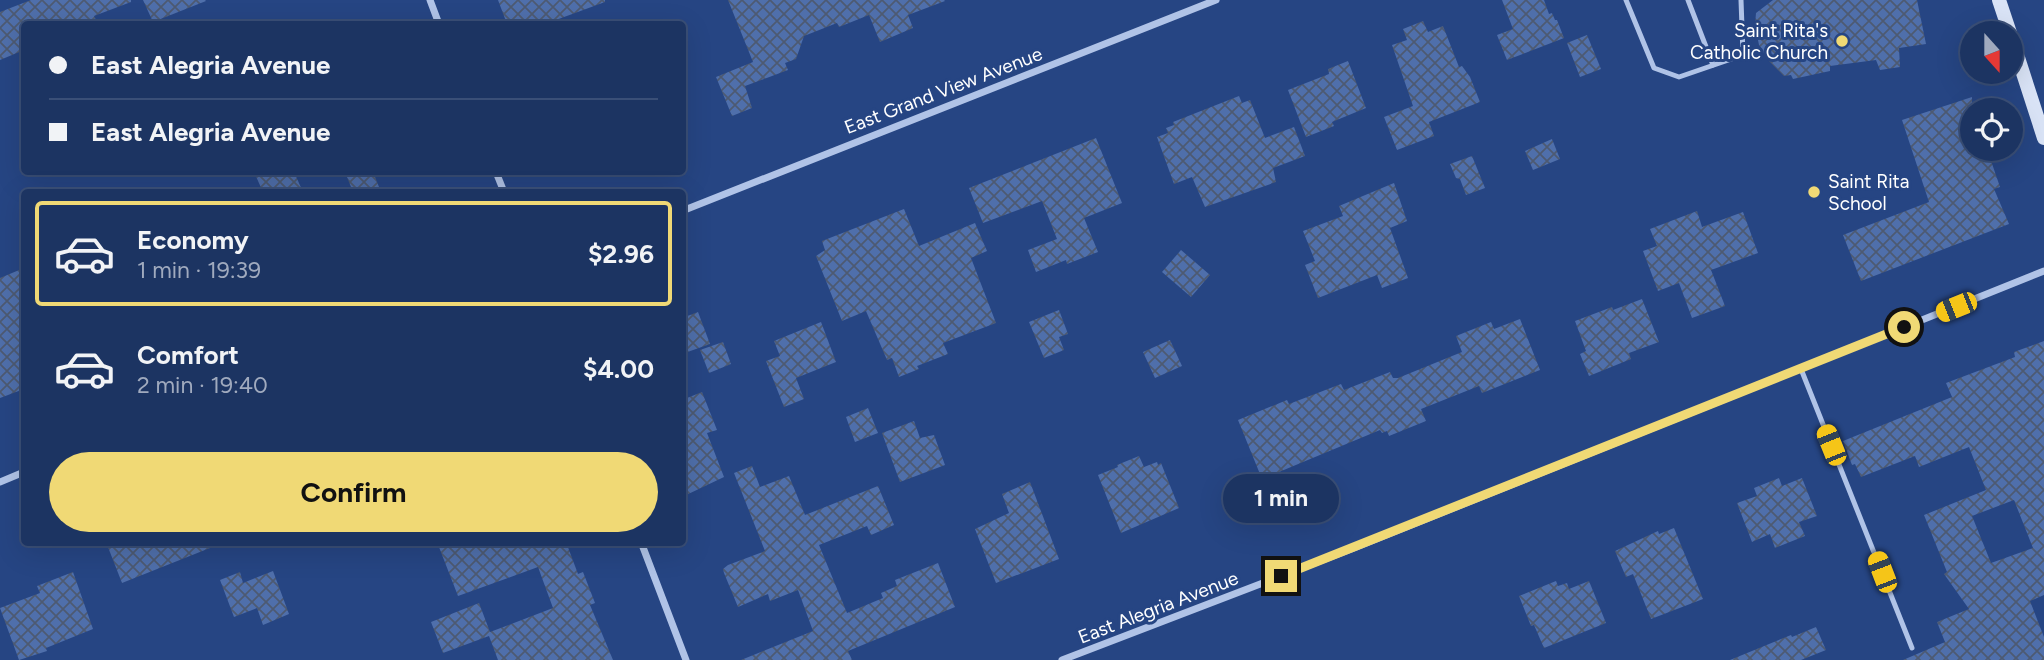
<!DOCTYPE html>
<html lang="en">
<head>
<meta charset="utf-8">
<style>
	:root { --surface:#1c3462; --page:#293f6b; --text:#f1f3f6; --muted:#a0aabe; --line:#3a4f77; --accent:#f0d975 }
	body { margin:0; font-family:Figtree,sans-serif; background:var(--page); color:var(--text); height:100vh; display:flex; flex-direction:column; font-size:26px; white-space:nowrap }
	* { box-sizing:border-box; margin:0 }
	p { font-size:23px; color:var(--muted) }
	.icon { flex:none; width:38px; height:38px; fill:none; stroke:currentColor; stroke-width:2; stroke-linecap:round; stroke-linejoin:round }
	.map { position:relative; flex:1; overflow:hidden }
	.panel { position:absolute; left:21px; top:189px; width:665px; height:357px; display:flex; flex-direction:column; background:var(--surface); border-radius:7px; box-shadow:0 7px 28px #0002,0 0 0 2px var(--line) }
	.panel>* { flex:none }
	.banner { position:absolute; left:21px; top:21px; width:665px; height:154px; border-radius:7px; box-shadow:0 7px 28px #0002,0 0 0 2px var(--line); display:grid; align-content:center; height:154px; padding:0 28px; background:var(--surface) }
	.needle { width:46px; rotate:159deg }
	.controls { position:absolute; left:1960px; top:21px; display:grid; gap:14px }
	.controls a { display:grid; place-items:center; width:63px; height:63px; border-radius:50%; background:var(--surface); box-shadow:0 7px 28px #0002,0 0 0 2px var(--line); font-size:35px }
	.end { position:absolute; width:32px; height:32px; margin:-16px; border:9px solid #f0d975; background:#111; box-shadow:0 0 0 4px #111 }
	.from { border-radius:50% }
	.bubble { position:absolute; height:49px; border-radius:24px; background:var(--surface); box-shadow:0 7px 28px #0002,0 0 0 2px var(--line); font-size:23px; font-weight:700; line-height:49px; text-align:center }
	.car { position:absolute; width:21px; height:42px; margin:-21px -10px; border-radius:9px; box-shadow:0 0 5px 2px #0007; background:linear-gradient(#f5c518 24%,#345 0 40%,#f5c518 0 76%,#345 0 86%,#f5c518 0) }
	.banner b { display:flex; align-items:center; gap:24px; height:66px; font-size:26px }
	.banner b+b { border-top:2px solid var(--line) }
	.banner i { width:18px; height:18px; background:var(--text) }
	ul { padding:12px 0 0; list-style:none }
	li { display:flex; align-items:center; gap:21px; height:105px; margin:0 14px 10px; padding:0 14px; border:4px solid transparent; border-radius:7px }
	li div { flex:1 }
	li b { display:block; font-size:26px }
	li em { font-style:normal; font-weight:700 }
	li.current { border-color:var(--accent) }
	li>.icon { width:63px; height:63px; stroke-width:1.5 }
	.cta { display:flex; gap:14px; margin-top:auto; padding:14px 28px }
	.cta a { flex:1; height:80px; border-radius:42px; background:var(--accent); color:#111; font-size:28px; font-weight:700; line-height:80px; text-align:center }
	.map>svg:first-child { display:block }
	.building { fill:url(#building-cross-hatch); fill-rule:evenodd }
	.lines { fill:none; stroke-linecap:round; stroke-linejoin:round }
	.lane { stroke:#b0c3e7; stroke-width:5 }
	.street { stroke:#b0c3e7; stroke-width:7 }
	.secondary { stroke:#d9e3f6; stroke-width:14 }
	.route { stroke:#f0d975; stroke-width:9 }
	.poi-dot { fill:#f0d975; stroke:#264583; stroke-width:2.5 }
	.labels { text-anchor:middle; stroke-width:6; stroke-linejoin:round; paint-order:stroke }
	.poi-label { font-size:19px; fill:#fff; stroke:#264583; text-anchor:end }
	.street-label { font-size:19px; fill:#fff; stroke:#264583 }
</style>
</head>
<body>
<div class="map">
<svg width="2044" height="660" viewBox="0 0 2044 660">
	<defs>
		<pattern id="building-cross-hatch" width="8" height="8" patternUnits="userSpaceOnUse" patternTransform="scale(1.75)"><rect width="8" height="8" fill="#4f6fab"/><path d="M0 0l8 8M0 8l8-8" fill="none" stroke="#4d5a72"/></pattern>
	</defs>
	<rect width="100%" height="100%" fill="#264583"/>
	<g class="building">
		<polygon points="31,0 131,0 131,2 94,16 98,24 24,24 24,50 0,60 0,12"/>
		<polygon points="143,0 205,0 206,1 153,22"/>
		<polygon points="498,0 605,0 605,2 545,24 507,24"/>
		<polygon points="728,0 944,0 945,1 908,15 913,28 880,42 869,15 839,27 837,23 804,36 796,59 785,63 788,70 745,86 752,108 732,116 716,77 753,62"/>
		<polygon points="1502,0 1544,0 1549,14 1552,13 1555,20 1557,20 1564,38 1507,60 1497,35 1513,29"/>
		<polygon points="1773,0 1917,0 1926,44 1899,48 1900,67 1880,70 1876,60 1830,66 1830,71 1793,79 1791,75 1784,76 1769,61 1759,45 1755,25 1756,13"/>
		<polygon points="1423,21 1428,32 1443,26 1459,67 1462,66 1470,77 1480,102 1429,122 1434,136 1397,150 1384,117 1413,106 1392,45 1407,40 1403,29"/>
		<polygon points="1587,35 1601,69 1580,77 1567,43"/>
		<polygon points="1348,61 1366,108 1332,122 1334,126 1306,137 1288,90 1329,74 1328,69"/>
		<polygon points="1239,96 1242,103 1250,100 1265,138 1294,127 1305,156 1273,168 1276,182 1205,207 1192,177 1174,184 1157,137 1168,133 1166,128 1174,125 1173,122"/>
		<polygon points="1972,97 1972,149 1987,149 2000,187 1994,189 2009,224 1861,281 1843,235 1929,202 1902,120"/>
		<polygon points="1096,138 1122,203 1084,218 1098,252 1067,264 1066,260 1036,272 1028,250 1057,239 1042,201 983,223 969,188"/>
		<polygon points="1552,139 1560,159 1533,170 1525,151"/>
		<polygon points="1472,156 1485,188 1466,195 1460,179 1456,178 1450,164"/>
		<polygon points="254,172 294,172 303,192 263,192"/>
		<polygon points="345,172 373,172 381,192 353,192"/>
		<polygon points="1394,183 1407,221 1390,228 1408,278 1382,288 1377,275 1318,298 1305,265 1315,261 1303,231 1343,216 1339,206"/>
		<polygon points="904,209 919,246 975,223 987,251 971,258 996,323 943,343 948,354 917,366 919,369 899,377 892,358 887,360 866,311 842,321 816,256 825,250 822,241"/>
		<polygon points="1697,211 1702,227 1743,212 1758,253 1711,270 1725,306 1692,318 1679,283 1658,291 1643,251 1657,246 1650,229"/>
		<polygon points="1181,250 1210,275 1191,297 1162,272"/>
		<polygon points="24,268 24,389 0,398 0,278"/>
		<polygon points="1642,299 1659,342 1629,353 1631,359 1589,376 1580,354 1586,351 1575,321 1612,307 1613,310"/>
		<polygon points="1059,310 1068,334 1059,337 1064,350 1044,358 1029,322"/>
		<polygon points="698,312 710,344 682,354 682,318"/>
		<polygon points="1520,319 1540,370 1482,393 1479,386 1421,409 1426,421 1389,436 1387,431 1382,433 1380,430 1262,479 1238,420 1287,400 1289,404 1341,384 1344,390 1390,372 1393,378 1398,378 1462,352 1456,336 1491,322 1494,329"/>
		<polygon points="821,322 836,362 796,378 804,399 784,407 766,361 780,356 774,341"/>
		<polygon points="1170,340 1182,366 1155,378 1143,352"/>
		<path d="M2044 341V595L2030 601 2044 637V660H1903L1945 642 1937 622 1969 609 1944 574 1947 572 1924 515 1986 490 1969 447 1919 467 1915 456 1861 477 1855 464 1852 465 1843 441 1952 397 1946 383 2015 357 2014 352ZM2014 500 2033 548 1991 563 1972 516Z"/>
		<polygon points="723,342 731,364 709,373 700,350"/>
		<polygon points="702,392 717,430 707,433 724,477 682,497 682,400"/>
		<polygon points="868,408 878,433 855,442 846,417"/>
		<polygon points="914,421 920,438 934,435 945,465 900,482 882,433"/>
		<polygon points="1139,456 1144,467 1157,462 1158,465 1161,463 1179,508 1121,533 1098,475 1118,467 1117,465"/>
		<polygon points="752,466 760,487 789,476 805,515 878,486 894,525 871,535 867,526 819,545 847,613 883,598 881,593 897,586 895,580 938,563 955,607 848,651 852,660 741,660 813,631 798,590 770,601 768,594 738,607 724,573 723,569 728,565 765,551 734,473"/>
		<polygon points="1779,478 1782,486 1802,478 1817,516 1799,522 1805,536 1775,548 1770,534 1752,542 1737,503 1757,496 1754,488"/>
		<polygon points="1030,482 1059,559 996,583 975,529 1009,513 1002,494"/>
		<polygon points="1674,528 1703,599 1651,619 1633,574 1626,577 1615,551 1658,531 1659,534"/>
		<polygon points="106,542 220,542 220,544 122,583"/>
		<polygon points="437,542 566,542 578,574 583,572 595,603 590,605 613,660 498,660 489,636 443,653 431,622 479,603 490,632 553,608 538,567 458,596"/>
		<polygon points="273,571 289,614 263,625 257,608 234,617 220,580 240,572 243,583"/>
		<polygon points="73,572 93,629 46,648 47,651 19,660 0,608 40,593 37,586"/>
		<polygon points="1556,581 1558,586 1567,583 1569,589 1589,581 1606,623 1544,648 1534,625 1531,626 1519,596"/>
		<polygon points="1816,627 1826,650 1801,660 1730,660 1791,635 1792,637"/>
	</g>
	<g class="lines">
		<g class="lane">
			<polyline points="1626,0 1654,68 1679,77 1743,55 1741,0"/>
			<polyline points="1688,0 1713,65"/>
			<polyline points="1801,369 1912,648"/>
		</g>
		<g class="street">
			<polyline points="430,0 439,24"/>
			<polyline points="496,172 504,192"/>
			<polyline points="682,211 1216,0"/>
			<polyline points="0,482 24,472"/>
			<polyline points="641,542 686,660"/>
			<polyline points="1062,660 1354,548 2044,271"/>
		</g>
		<g class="secondary">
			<polyline points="1999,0 2010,33"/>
			<polyline points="2011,36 2044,138"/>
		</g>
	</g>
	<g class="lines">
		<polyline class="route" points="1281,576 1904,327"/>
	</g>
	<g class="poi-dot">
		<circle cx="1842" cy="41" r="7"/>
		<circle cx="1814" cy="192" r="7"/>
	</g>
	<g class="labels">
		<g class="poi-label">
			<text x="1828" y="37">Saint Rita's<tspan x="1828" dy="22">Catholic Church</tspan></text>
			<text x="1828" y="188" text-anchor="start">Saint Rita<tspan x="1828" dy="22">School</tspan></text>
		</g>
		<g class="street-label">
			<text transform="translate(943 90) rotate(-21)" y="7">East Grand View Avenue</text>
			<text transform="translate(1158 607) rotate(-21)" y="7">East Alegria Avenue</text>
		</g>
	</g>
</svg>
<div class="controls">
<a><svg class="needle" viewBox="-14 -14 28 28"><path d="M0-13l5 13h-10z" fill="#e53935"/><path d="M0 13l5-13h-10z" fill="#a0aabe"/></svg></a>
<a><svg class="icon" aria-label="locate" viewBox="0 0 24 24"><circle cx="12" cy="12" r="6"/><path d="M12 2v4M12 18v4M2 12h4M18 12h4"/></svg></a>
</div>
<i class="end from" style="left:1904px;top:327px"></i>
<i class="end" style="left:1281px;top:576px"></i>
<div class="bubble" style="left:1223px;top:474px;width:116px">1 min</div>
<i class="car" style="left:1956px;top:307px;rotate:248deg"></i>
<i class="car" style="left:1831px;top:445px;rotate:338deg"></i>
<i class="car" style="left:1882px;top:572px;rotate:339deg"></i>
<div class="banner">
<b><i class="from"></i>East Alegria Avenue</b>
<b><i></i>East Alegria Avenue</b>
</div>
<section class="panel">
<ul>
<li class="current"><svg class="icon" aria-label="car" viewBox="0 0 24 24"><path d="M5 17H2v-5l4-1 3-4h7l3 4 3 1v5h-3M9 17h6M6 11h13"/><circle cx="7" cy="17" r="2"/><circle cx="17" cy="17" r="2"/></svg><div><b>Economy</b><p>1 min · 19:39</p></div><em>$2.96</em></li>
<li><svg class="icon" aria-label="car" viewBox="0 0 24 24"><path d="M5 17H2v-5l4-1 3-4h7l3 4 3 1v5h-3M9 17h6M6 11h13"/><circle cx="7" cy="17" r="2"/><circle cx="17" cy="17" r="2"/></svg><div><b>Comfort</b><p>2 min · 19:40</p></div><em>$4.00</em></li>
</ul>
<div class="cta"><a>Confirm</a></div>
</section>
</div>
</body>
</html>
